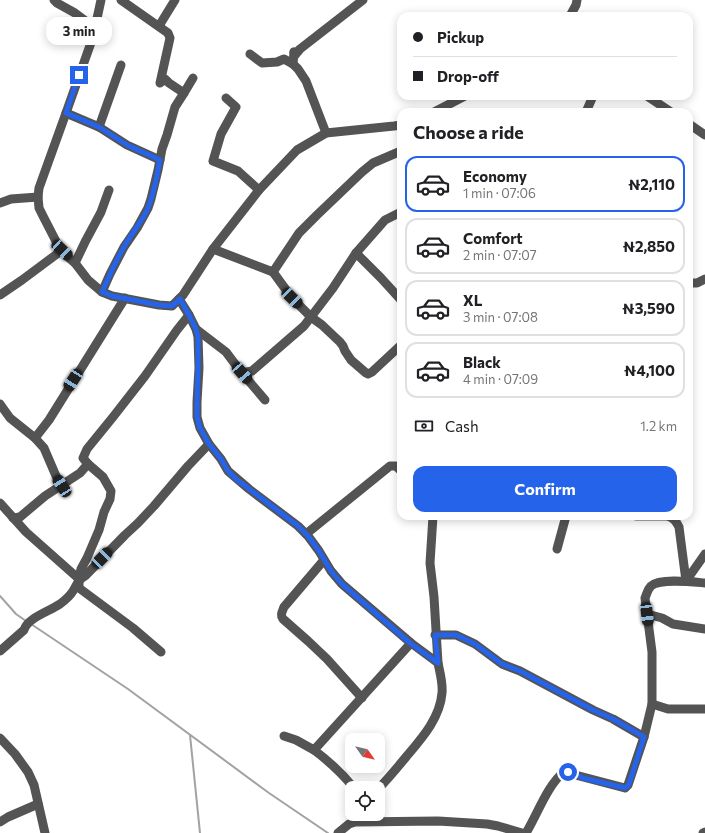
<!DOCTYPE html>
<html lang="en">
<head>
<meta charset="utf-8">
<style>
	:root { --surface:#fff; --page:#f2f2f2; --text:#202124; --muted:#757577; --line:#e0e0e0; --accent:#2563eb }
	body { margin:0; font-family:Commissioner,sans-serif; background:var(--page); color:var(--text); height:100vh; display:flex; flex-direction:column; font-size:15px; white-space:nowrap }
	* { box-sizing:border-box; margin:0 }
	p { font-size:13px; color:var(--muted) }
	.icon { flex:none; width:22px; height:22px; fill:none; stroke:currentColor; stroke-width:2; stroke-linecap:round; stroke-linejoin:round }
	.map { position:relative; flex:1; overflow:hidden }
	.details { position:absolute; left:397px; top:108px; width:296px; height:412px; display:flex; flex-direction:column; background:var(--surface); border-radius:12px; box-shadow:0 2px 10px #0003 }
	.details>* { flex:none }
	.guide { position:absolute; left:397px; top:12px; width:296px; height:88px; border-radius:12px; box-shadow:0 2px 10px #0003; display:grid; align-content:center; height:88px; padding:0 16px; background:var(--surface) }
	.needle { width:26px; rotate:124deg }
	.tools { position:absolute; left:345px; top:733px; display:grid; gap:8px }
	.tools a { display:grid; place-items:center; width:40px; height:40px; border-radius:8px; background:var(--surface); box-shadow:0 2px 10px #0003; font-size:20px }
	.end { position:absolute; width:18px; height:18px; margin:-9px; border:5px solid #2563eb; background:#fff; box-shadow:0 0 0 2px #fff }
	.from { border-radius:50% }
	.bubble { position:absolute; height:28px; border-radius:12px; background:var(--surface); box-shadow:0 2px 10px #0003; font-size:13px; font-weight:700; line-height:28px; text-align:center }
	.car { position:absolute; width:12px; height:24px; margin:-12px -6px; border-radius:5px; box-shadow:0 0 3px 1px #0007; background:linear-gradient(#222 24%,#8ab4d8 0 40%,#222 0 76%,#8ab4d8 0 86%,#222 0) }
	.guide b { display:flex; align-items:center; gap:14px; height:38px; font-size:15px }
	.guide b+b { border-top:1px solid var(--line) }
	.guide i { width:10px; height:10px; background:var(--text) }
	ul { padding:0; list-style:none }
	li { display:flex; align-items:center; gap:12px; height:56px; margin:0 8px 6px; padding:0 8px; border:2px solid var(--line); border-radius:12px }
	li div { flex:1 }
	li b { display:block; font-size:15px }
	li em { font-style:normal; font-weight:700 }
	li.current { border-color:var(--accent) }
	li>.icon { width:36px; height:36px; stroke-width:1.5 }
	h2 { padding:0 16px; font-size:18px; line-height:48px }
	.pay { display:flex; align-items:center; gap:10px; height:44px; padding:0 16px; font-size:15px }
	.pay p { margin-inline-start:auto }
	.cta { display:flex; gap:8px; margin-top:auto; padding:8px 16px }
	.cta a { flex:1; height:46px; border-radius:12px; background:var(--accent); color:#fff; font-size:16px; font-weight:700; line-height:46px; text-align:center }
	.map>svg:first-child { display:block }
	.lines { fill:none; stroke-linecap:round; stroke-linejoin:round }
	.stream { stroke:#a2a2a2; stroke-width:2 }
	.minor { stroke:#545454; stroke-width:9 }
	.route { stroke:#2563eb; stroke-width:5 }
</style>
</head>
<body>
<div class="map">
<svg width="705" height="833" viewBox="0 0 705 833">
	<rect width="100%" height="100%" fill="#fff"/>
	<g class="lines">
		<g class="stream">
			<polyline points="0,596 16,614 26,621"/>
			<polyline points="31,624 128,689 269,793 328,833"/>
			<polyline points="190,735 200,833"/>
		</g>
		<g class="minor">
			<polyline points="54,0 57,3 75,13 95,28"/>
			<polyline points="121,0 168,33 170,38 160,83 165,79 169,83 184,93"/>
			<polyline points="570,16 576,5 577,0"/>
			<polyline points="159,26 175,0"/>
			<polyline points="294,52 295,55 300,49 363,0"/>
			<polyline points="294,52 293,64 298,69 306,81 326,133"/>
			<polyline points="250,54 262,63 277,62 284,59 293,64"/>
			<polyline points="647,96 671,112"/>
			<polyline points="226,98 236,107 221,134 213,161 238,171 259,190"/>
			<polyline points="434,112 465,96"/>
			<polyline points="586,112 593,96"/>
			<polyline points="66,113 99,127 127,145 160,160"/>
			<polyline points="689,124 705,135"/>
			<polyline points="99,127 121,65"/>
			<polyline points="0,203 11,199 38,197"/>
			<polyline points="213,249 273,272 292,298 311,317 322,325 340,342 343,346 345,351 351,360 366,373 368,374 372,372 401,345"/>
			<polyline points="61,251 44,218 39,208 38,197 39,188 66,113 93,37 101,0"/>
			<polyline points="356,253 381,278 401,300"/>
			<polyline points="75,263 86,240 101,212 109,190"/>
			<polyline points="273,272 299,233 317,215 362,172 373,163 401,151"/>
			<polyline points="689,283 697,283 705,279"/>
			<polyline points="102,292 110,274 124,247 137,228 148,208 151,199 158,170 162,149 167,135 175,107 184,93 193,78"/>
			<polyline points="0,295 22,280 61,251 75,263 88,280 102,292 112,296 159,305 172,306 183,295 213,249 259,190 297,150 326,133 394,126 401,125"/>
			<path d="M179 299 189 315 196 329 198 337 199 368 197 402V417L200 428 209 444 221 459 228 471 249 489 298 526 308 536 319 551 331 571 342 584 411 643 438 663C440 673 443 683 442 693 440 718 422 738 406 757 397 768 388 779 378 789"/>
			<polyline points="196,329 226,352 232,360 242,373 265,400"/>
			<polyline points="242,373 252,371 304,326 333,288 356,253 385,220 401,212"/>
			<polyline points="0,404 10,418 35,438 44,448 56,476 62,486"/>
			<polyline points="35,438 49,420 125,298"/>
			<polyline points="88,464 103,477 111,491 110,499 104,512 99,530 87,558 81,569 79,579 79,588 133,628 161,652"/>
			<polyline points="0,503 26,532 79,579"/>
			<polyline points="433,516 430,563 434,597 438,663"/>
			<path d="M636 516H667C674 518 676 521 679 527L686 581"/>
			<polyline points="13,518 20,517 45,496 80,473 88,464 83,458 87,449 113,417 145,376 177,330 189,315"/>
			<polyline points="306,534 390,466 396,466 401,471"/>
			<polyline points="557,549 566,516"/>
			<path d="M324 560 284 607C282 612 280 615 283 619L308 641 327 659 362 698"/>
			<polyline points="686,581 705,554"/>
			<polyline points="647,614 662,618 673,624 705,629"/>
			<polyline points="435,635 456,635 475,644 502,664 520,671 593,710 613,719 644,737"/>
			<path d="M0 651 24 630C27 618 50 611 60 604 64 601 70 596 73 591 78 583 77 581 85 576L125 535 138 523 154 506 188 466 209 444"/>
			<polyline points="652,704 668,709 705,709"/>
			<polyline points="284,736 296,740 314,750"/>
			<polyline points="0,738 15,754 28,772 34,785 45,833"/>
			<path d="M354 788C341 772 330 762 314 750L411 643"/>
			<polyline points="0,822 8,817 38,804"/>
			<polyline points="338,833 349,824 355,822 438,821 487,824 498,826 522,833"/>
			<path d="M526 833C537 815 548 784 564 772L625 788 628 785 644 737 652 704V652L645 598C647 594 647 590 651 586 660 578 693 582 705 583"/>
			<polyline points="703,833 705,832"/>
		</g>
	</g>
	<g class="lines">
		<path class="route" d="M79 75 66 113 99 127 127 145 160 160C157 176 154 193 148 208 142 222 131 234 124 247 115 262 109 277 102 292L112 296 159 305 172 306 180 299 189 315 196 329 198 337V368L197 402V417L200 428 209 444 221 459 228 471 236 479 298 526 308 536 319 551 331 571 342 584 410 643 438 663 435 635H456L475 644 502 664 520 671 593 710 613 719 644 737 630 781 628 786 625 788 583 778 568 772"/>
	</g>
</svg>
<div class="tools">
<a><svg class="needle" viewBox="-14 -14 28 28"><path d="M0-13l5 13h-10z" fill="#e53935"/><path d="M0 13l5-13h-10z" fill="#757577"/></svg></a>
<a><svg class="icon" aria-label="locate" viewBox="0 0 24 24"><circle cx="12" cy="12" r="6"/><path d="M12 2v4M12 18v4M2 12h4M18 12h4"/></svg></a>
</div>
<i class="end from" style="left:568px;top:772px"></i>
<i class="end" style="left:79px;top:75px"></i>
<div class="bubble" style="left:46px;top:17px;width:66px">3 min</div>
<i class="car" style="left:62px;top:250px;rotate:133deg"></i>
<i class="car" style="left:292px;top:298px;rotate:134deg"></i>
<i class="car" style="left:242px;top:373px;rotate:139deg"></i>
<i class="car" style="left:73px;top:380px;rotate:213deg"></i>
<i class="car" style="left:62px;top:486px;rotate:327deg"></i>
<i class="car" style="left:102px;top:558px;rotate:44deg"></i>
<i class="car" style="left:647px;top:614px;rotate:173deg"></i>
<div class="guide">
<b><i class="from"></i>Pickup</b>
<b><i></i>Drop-off</b>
</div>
<section class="details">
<h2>Choose a ride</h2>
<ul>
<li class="current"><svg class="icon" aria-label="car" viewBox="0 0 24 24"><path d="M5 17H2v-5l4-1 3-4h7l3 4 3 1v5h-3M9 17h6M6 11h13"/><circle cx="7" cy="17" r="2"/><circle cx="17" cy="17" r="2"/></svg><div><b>Economy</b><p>1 min · 07:06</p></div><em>₦2,110</em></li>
<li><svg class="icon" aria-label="car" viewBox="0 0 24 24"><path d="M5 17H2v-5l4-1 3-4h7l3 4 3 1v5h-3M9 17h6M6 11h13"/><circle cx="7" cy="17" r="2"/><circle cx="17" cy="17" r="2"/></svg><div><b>Comfort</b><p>2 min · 07:07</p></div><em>₦2,850</em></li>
<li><svg class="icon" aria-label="car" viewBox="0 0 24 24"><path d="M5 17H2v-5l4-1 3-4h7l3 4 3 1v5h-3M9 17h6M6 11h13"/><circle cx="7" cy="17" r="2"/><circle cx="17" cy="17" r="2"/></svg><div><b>XL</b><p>3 min · 07:08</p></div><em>₦3,590</em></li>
<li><svg class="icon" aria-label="car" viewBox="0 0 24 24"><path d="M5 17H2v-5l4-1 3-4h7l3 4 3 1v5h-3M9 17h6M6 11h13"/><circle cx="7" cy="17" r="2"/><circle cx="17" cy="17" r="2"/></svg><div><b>Black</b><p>4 min · 07:09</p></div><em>₦4,100</em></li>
</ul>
<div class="pay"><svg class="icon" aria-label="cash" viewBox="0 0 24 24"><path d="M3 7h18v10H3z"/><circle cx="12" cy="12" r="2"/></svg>Cash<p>1.2 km</p></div>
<div class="cta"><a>Confirm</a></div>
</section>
</div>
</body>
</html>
